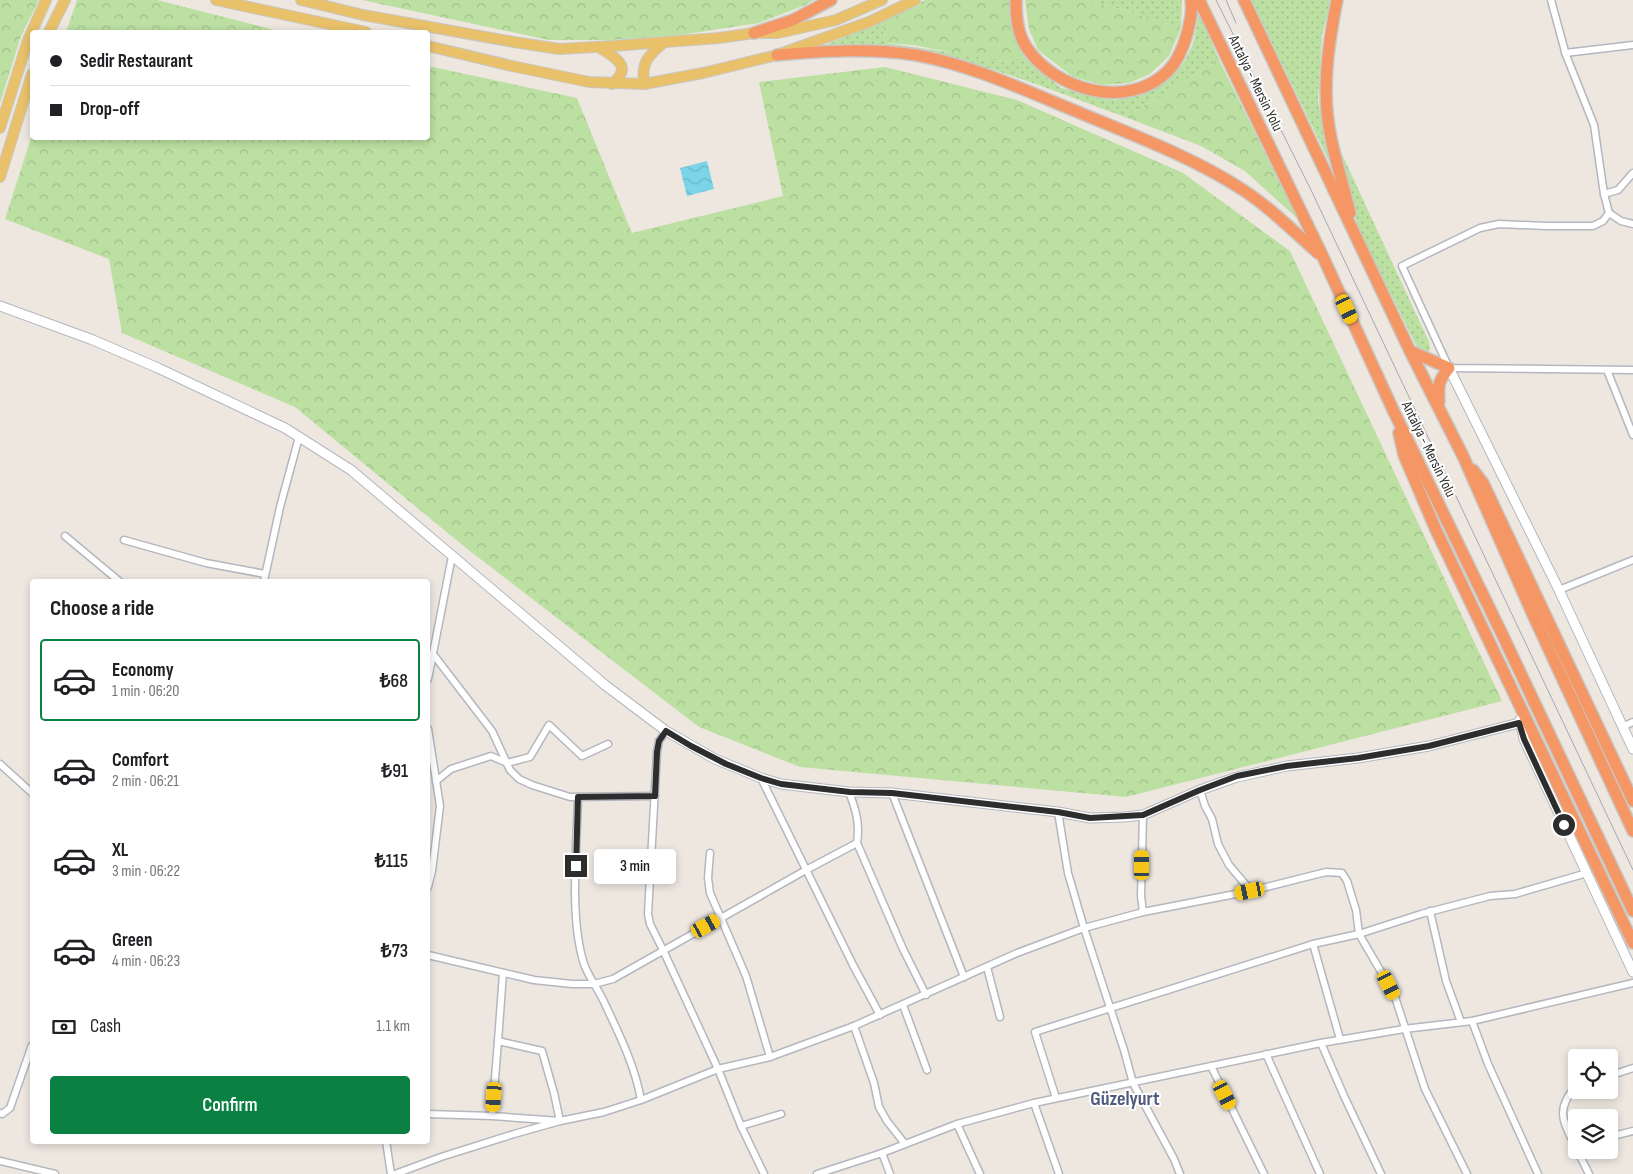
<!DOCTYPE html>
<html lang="en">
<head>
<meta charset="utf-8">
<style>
	:root { --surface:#fff; --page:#f6f6f6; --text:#202124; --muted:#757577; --line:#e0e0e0; --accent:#0b8043 }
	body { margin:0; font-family:"Sofia Sans Condensed",sans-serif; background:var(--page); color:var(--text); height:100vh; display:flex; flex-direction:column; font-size:19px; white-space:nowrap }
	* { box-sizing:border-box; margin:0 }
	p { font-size:16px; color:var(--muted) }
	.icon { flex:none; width:28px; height:28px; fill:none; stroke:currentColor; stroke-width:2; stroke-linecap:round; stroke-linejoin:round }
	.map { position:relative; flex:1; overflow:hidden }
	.details { position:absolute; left:30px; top:579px; width:400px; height:565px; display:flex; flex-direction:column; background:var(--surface); border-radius:5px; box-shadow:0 2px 8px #0003 }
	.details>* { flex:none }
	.banner { position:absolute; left:30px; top:30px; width:400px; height:110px; border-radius:5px; box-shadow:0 2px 8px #0003; display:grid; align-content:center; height:110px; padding:0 20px; background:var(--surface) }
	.tools { position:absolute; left:1568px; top:1049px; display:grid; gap:10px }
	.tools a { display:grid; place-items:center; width:50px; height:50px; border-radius:5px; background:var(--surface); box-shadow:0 2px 8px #0003; font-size:25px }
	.end { position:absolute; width:22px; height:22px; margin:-11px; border:6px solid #2d2d2d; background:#fff; box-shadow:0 0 0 2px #fff }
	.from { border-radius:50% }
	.bubble { position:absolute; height:35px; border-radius:5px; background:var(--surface); box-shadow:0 2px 8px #0003; font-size:16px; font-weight:600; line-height:35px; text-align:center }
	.car { position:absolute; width:15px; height:30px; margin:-15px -8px; border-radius:6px; box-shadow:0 0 4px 1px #0007; background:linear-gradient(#f5c518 24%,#345 0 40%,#f5c518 0 76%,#345 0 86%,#f5c518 0) }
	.banner b { display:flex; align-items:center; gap:18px; height:48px; font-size:19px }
	.banner b+b { border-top:1px solid var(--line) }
	.banner i { width:12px; height:12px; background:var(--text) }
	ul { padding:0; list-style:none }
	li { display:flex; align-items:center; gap:15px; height:82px; margin:0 10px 8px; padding:0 10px; border:2px solid transparent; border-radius:5px }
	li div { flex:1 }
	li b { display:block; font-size:19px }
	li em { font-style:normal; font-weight:600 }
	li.active { border-color:var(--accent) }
	li>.icon { width:45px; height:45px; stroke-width:1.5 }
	h2 { padding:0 20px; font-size:22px; line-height:60px }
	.pay { display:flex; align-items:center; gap:12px; height:55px; padding:0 20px; font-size:19px }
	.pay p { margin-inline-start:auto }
	.primary-button { display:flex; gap:10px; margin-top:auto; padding:10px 20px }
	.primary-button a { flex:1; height:58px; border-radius:5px; background:var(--accent); color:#fff; font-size:20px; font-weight:600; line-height:58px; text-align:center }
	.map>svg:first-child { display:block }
	.grass { fill:url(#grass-dots) }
	.forest { fill:url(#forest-crowns) }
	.water { fill:url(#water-waves) }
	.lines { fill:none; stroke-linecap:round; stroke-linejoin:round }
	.street-casing { stroke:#b4b7bf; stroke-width:9 }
	.secondary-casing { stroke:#b4b7bf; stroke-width:11 }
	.primary-casing { stroke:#c8c8c8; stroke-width:12 }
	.highway-casing { stroke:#c8c8c8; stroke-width:14 }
	.street { stroke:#fff; stroke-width:6 }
	.secondary { stroke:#fff; stroke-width:9 }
	.primary { stroke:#e9c16a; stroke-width:10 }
	.highway { stroke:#f59764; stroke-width:11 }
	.tram { stroke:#a3a7b6; stroke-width:1 }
	.route { stroke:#2d2d2d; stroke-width:6 }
	.labels { text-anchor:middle; stroke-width:4; stroke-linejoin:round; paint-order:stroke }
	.street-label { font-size:15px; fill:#2d2d2d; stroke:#fff }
	.district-label { font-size:20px; font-weight:bold; fill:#4f5b7c; stroke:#fff }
</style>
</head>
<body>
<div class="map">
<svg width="1633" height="1174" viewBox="0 0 1633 1174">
	<defs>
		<pattern id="grass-dots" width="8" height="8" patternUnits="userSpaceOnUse" patternTransform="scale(1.25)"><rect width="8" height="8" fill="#bbe0a1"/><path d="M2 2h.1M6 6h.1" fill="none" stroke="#a1c08b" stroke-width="1.8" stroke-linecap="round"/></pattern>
		<pattern id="forest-crowns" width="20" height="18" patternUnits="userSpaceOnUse" patternTransform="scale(1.25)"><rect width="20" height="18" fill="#bbe0a1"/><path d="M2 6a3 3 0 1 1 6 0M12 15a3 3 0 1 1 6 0" fill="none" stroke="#a1c08b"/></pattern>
		<pattern id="water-waves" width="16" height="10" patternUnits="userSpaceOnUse" patternTransform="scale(1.25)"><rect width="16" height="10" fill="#7bd4e8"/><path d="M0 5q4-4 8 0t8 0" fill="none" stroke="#6bb6c7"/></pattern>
	</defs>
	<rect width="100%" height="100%" fill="#ede7e0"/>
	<g class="grass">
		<path d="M925 0H932L882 21 885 43 970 55 1008 63 1025 57 1061 88 1115 100 1136 95 1164 82 1183 64 1193 44 1199 13 1219 60 1125 117C1052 90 980 60 903 49 877 45 849 47 823 46L882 21Z"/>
		<polygon points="1081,0 1182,0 1181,28 1124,10"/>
		<polygon points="1251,0 1331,0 1322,35 1318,100 1330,163"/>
		<polygon points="1340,150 1429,342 1430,349 1428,353 1418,349 1358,228"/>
	</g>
	<g class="forest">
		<polygon points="0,0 39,0 21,36 0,103"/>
		<polygon points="77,0 157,0 282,32 66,32"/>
		<polygon points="362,0 814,0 805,5 759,23 680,35 611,40 549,40"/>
		<polygon points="932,0 1009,0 1011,16 1025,57 1009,63 913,45 885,43 882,21"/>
		<polygon points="1025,0 1083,0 1124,10 1181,28 1169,56 1150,74 1129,83 1103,85 1073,77 1038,50 1029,29"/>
		<polygon points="1219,60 1298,219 1245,171 1201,146 1125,117"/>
		<polygon points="428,66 577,98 632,233 783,196 759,82 885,67 1017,100 1183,173 1290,251 1502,701 1126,797 800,767 699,727 466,548 295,407 122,333 109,259 5,219 32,135 32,138 428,138"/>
	</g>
	<polygon class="water" points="707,161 714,189 687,196 680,168"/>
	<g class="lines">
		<defs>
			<g id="street">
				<polyline points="1551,0 1566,55 1594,125 1604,194 1609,213 1621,221 1633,224"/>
				<polyline points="1565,53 1633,45"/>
				<polyline points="1604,194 1618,190 1633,173"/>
				<polyline points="1609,213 1603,221 1593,226 1546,226 1499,224 1480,228 1402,266 1449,368 1633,370"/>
				<polyline points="1607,370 1633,435"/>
				<polyline points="65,536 119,581"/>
				<polyline points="124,540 206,563 265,574"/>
				<polyline points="264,581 280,507 299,437"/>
				<polyline points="1559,590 1633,560"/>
				<polyline points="433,654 492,731 510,770 519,779 532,785 570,797 655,796"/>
				<polyline points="428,679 452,556"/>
				<polyline points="1622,727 1633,722"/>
				<polyline points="428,729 440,806 432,871 428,887"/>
				<polyline points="666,731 659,741 657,752 648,914 650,924 663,950 718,1069 741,1126 764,1174"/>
				<polyline points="0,764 32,793"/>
				<polyline points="761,778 853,965 880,1015"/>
				<polyline points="436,781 451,769 491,756 507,763 530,757 549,725 582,756 608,744"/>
				<polyline points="1200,790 1205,806 1212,819 1218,844 1229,865 1251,891"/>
				<path d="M849 792C856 810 860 824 857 843L903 949 926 995"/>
				<polyline points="892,793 964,977"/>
				<path d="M578 797C577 846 569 917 584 964 589 978 599 990 605 1004 620 1036 635 1066 641 1100"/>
				<polyline points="1058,812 1068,873 1084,928 1124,1050 1133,1083 1174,1159 1180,1174"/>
				<polyline points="1143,815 1141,896 1143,912"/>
				<polyline points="710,853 708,878 710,893 746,976 770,1057"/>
				<polyline points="1430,911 1446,981 1461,1022"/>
				<polyline points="1313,944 1340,1039"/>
				<polyline points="428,955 534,980 572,984 594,984 613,979 806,870 857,843"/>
				<polyline points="987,967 1000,1017"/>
				<polyline points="903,1005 927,1070"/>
				<polyline points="1472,1021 1488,1064 1538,1174"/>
				<polyline points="854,1026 874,1083 879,1107 887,1121 905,1144"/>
				<polyline points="1321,1043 1344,1096 1381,1174"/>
				<polyline points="1266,1054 1320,1174"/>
				<polyline points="1211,1066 1264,1174"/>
				<polyline points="1609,1076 1633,1068"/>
				<path d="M1576 1086C1554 1111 1564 1122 1576 1148"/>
				<polyline points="1056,1098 1035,1032 1313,944 1359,934 1421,914 1490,896 1515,894 1587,873"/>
				<polyline points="1034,1103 1059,1174"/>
				<polyline points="0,1113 2,1114 10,1108 32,1045"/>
				<polyline points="428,1114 492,1116 560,1121 554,1093 542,1051 498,1041 503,973"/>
				<polyline points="492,1116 498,1041"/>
				<polyline points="957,1124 980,1174"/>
				<polyline points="741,1126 781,1114"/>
				<polyline points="1609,1137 1633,1131"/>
				<polyline points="386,1141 391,1174"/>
				<polyline points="1577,1150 1589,1174"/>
				<polyline points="882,1153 890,1174"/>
				<polyline points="0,1161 55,1174"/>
				<polyline points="395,1174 441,1157 514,1134 560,1121 604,1112 641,1100 718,1069 770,1057 854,1026 1017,953 1084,928 1143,912 1251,891 1326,872 1342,873 1347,881 1356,910 1359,934 1394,994 1425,1089 1467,1174"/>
				<polyline points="817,1174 882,1153 957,1124 1034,1103 1321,1043 1404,1029 1472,1021 1633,983"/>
			</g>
			<g id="secondary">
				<polyline points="0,306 93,340 158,368 285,428 351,470 605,685 666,731 715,759 761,778 781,784 849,792 892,793 1058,812 1090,818 1124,817 1143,815 1200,790 1237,777 1287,766 1358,758 1429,746 1519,723"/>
				<polyline points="1449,368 1559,590 1633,749"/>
				<polyline points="1520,720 1524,739 1633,972"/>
			</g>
			<g id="primary">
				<polyline points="216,0 366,32"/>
				<polyline points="301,0 363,15 514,42 559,49 612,46 719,38 754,33 778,33 836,20 882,0"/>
				<polyline points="49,32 65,0"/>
				<polyline points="428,46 512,66 589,82 644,84 703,73 777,55 869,22 915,0"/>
				<path d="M599 47C615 58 634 66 612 84"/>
				<path d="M644 84C641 62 648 56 664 42"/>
				<polyline points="0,128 28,40 46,0"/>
				<polyline points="0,177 32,74"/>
			</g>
			<g id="highway">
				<path d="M1016 0C1016 16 1017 34 1027 48 1055 90 1128 111 1168 71 1178 61 1183 48 1187 34 1190 23 1193 11 1191 0"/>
				<polyline points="1199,0 1323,257 1394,412 1502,634 1633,911"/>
				<polyline points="1244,0 1410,351 1463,456 1534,617 1633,831"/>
				<path d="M1337 0C1328 45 1321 93 1331 138 1336 163 1344 188 1350 213"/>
				<polyline points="754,33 793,20 831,0"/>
				<path d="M777 55C823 51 870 48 916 55 971 65 1022 89 1073 110 1130 134 1191 156 1243 190 1270 207 1294 232 1318 253"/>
				<path d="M1410 351 1449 368C1438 381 1438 385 1439 402"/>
				<polyline points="1399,433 1404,455 1436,530 1633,943"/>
				<polyline points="1473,470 1483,483 1633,801"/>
			</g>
		</defs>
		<use href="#street" class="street-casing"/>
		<use href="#secondary" class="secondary-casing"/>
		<use href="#primary" class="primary-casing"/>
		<use href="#highway" class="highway-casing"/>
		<use href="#street" class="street"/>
		<use href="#secondary" class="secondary"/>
		<use href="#primary" class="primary"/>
		<use href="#highway" class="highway"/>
		<g class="tram">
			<polyline points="1216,0 1311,190 1633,870"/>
			<polyline points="1226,0 1236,23"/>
		</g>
	</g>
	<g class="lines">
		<polyline class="route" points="576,866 578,797 655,796 657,752 659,741 666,731 691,746 726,764 761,778 781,784 850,792 892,793 1058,812 1090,818 1143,815 1200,790 1237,776 1287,766 1358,758 1429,746 1519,723 1524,739 1564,825"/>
	</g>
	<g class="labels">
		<g class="street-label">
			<text transform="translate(1256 83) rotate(64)" y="5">Antalya - Mersin Yolu</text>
			<text transform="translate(1429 449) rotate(64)" y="5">Antalya - Mersin Yolu</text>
		</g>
		<g class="district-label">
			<text x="1125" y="1105">Güzelyurt</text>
		</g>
	</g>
</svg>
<div class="tools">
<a><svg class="icon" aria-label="locate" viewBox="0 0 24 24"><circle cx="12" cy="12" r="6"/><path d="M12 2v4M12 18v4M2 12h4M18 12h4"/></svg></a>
<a><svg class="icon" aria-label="layers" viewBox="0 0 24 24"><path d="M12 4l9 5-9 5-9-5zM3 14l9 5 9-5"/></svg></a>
</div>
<i class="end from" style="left:1564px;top:825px"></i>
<i class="end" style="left:576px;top:866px"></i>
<div class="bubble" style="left:594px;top:849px;width:82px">3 min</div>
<i class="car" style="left:1347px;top:309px;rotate:155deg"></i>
<i class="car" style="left:1142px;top:865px;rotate:0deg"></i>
<i class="car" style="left:1250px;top:891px;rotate:258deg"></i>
<i class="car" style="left:706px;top:926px;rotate:61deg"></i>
<i class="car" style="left:1389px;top:985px;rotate:153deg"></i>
<i class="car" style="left:1225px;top:1095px;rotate:153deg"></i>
<i class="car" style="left:494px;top:1097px;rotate:184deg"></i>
<div class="banner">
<b><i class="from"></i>Sedir Restaurant</b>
<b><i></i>Drop-off</b>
</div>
<section class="details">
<h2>Choose a ride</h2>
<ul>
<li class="active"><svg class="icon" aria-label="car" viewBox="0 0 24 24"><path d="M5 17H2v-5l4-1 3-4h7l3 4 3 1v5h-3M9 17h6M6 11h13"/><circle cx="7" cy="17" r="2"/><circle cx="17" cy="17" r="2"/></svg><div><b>Economy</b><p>1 min · 06:20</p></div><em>₺68</em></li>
<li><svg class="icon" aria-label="car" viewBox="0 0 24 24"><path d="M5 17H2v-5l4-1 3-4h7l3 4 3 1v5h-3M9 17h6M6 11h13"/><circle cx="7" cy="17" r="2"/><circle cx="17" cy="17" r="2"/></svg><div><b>Comfort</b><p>2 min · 06:21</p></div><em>₺91</em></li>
<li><svg class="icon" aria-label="car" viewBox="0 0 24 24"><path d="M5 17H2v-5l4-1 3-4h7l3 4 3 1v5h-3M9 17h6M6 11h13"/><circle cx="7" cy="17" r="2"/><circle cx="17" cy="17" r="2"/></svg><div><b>XL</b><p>3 min · 06:22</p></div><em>₺115</em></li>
<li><svg class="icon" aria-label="car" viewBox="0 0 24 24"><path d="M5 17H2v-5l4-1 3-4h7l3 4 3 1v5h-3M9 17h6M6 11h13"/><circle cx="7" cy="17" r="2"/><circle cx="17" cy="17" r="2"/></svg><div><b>Green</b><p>4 min · 06:23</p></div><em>₺73</em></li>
</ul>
<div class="pay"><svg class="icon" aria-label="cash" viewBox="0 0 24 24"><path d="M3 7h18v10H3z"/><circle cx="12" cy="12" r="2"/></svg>Cash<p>1.1 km</p></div>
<div class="primary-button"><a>Confirm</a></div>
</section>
</div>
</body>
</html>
